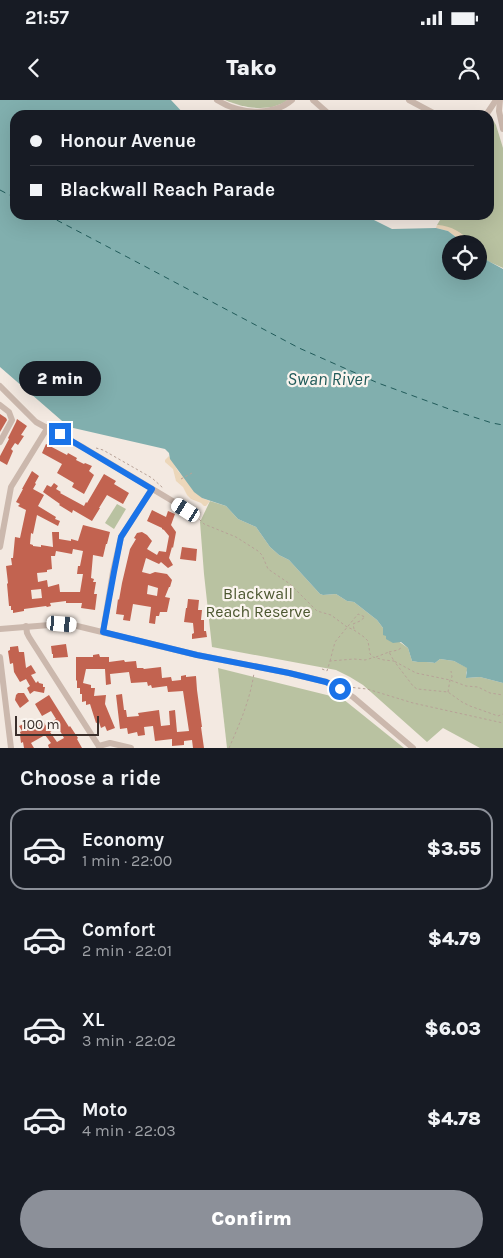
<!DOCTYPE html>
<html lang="en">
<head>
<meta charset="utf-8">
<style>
	:root { --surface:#171b24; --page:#242831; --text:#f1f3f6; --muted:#9ea1a6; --line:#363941; --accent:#8c9099 }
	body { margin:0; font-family:Karla,sans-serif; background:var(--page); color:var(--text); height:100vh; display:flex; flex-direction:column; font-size:19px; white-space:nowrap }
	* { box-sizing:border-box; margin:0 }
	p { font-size:16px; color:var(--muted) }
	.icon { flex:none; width:28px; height:28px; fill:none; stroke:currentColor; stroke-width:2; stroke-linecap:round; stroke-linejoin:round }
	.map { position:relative; height:648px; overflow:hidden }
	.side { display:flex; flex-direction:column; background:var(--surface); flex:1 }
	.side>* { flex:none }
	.top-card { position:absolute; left:10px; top:10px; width:484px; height:110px; border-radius:15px; box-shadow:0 5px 20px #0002; display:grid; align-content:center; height:110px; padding:0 20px; background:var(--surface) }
	.tools { position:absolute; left:442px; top:135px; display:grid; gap:10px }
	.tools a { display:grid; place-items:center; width:45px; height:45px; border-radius:50%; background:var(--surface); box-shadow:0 5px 20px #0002; font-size:25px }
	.scale { position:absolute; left:15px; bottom:12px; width:84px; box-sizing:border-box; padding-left:5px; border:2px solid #3a2f2b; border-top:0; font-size:14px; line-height:18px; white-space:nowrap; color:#3a2f2b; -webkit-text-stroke:4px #faf4ee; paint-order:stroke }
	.end { position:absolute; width:22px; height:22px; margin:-11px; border:6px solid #1a73e8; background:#fff; box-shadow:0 0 0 2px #fff }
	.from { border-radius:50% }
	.bubble { position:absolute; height:35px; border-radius:18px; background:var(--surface); box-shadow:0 5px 20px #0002; font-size:16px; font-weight:800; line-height:35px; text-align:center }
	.car { position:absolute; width:15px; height:30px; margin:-15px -8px; border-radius:6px; box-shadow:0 0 4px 1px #0007; background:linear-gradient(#fff 24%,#345 0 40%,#fff 0 76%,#345 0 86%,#fff 0) }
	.top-card b { display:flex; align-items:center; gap:18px; height:48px; font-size:19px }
	.top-card b+b { border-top:1px solid var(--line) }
	.top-card i { width:12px; height:12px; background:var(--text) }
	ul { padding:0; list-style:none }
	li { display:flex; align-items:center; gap:15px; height:82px; margin:0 10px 8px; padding:0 10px; border:2px solid transparent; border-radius:15px }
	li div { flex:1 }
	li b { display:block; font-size:19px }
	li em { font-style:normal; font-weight:800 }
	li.selected { border-color:var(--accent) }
	li>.icon { width:45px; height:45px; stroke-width:1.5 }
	h2 { padding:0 20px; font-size:22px; line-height:60px }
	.cta { display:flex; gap:10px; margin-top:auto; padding:10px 20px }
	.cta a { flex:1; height:58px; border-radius:30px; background:var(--accent); color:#fff; font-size:20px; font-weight:800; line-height:58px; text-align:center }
	.status { display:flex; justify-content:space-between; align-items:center; height:35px; padding:0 25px; background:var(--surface); direction:ltr }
	.status svg { height:14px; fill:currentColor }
	header { display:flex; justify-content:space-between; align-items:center; height:65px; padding:0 20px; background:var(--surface); font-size:22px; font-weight:800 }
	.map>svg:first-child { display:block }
	.green { fill:#b9c2a1 }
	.sand { fill:#ecd7ba }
	.water { fill:#81afae }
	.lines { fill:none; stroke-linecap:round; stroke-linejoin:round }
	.ferry { stroke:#215b5a; stroke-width:1; stroke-dasharray:6 5; stroke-linecap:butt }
	.building { fill:#c26350; fill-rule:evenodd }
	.path { stroke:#b7a297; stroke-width:1; stroke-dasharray:2.5 2.5; stroke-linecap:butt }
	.minor { stroke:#cbb8ad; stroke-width:6 }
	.route { stroke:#1a73e8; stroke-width:6 }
	.labels { text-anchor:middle; stroke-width:4.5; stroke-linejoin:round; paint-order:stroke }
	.park-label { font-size:16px; fill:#4c5730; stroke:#faf4ee }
	.water-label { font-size:18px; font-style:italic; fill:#215b5a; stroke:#faf4ee }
</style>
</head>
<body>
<div class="status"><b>21:57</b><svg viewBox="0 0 49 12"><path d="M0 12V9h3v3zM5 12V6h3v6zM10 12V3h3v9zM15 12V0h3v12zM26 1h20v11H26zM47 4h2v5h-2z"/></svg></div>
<header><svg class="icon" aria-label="back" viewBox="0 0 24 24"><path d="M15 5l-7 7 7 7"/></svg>Tako<svg class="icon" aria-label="person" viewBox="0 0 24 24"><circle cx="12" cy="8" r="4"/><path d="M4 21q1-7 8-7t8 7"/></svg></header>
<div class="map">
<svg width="503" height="648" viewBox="0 0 503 648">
	<rect width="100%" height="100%" fill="#f3e9e1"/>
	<g class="green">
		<path d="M225 0H288C269 13 244 8 225 0Z"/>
		<path d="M493 20 496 25 503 48V168L481 158V154L479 152V144H472C461 131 453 129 437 125L443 115H489V28Z"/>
		<path d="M210 401 226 406 238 419 256 427 270 447 279 455 289 460 320 494 323 495 336 494 347 501 354 502 377 520 383 528 384 531 408 548 412 561C420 563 427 561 435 563L440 559 454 561 468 568 466 573 467 578 480 577 503 583V648H480L443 628 427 642 363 585 350 577 336 570 212 547 204 474 200 422Z"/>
		<polygon points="117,404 126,409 114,429 105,423"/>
		<polygon points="218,568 343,599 404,648 227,648"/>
	</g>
	<g class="sand">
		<path d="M437 125C452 126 462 132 472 144H465L448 131 436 128Z"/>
		<polygon points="169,356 178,371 202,398 210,401 206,406 204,406 201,403 191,399 187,395 183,387 176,381 173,369 165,362 165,360"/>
	</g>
	<path class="water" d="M0 0H171L185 15H15V115H364L392 129 436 128 448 131 465 144H451V171H479V156L503 169V583L480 577 466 578 467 568 454 561 440 559 435 563C427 561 420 563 412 561L408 548 401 542 393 543 386 539V536L383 535V528L377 520 354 502 347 501 336 494 323 495 320 494 289 460 279 455 270 447 256 427 238 419 226 406 202 398 194 392 170 359 169 353 165 349 69 327 0 267Z"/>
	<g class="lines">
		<g class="ferry">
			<polyline points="0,90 15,98"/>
			<polyline points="47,115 131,159 299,248 378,283 449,309 492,323 503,325"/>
		</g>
	</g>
	<g class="building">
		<polygon points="0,314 6,318 7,320 0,332"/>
		<polygon points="17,319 27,326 21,335 24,336 18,345 15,343 11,349 13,351 7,365 0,361 0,356 9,339 8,338 16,322"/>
		<polygon points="46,344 67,355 68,353 77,358 76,360 84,364 85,363 92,366 89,371 94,375 84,394 72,387 74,383 57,373 62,364 42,353"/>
		<path d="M32 371 39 376 35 383 36 384 33 389 44 395 38 406 56 417 55 419 60 421 58 426 37 415 33 434 31 433 30 444 33 445V446L41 447V445L53 447 52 432H59V439L71 441V439L78 441 83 425 110 432 107 444H106L103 457 93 455 91 478 94 479 93 482H96L94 494H97L95 510 81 508 82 503H66V501L50 503 51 506 47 507 46 506 24 509V511L13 513V510H11V506H9L7 484 8 483 6 466 12 465 11 458H13L15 437 20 438 26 410 18 406 20 404 16 402 23 389H22ZM73 449 83 451 80 466H78L77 474H83L80 492H60L59 484 48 487 47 480 38 482 37 473 47 472V470L52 469 51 456H55L56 451 72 454ZM41 489 42 498 32 499 31 490Z"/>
		<polygon points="104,374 116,381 114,384 129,393 123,404 107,395 99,408 100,408 92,421 73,410 72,413 59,405 60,404 43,392 47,385 51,387 54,383 58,386 56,389 61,392 60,393 84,406 86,402 87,403"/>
		<path d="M152 410 166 417 168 411 175 414 171 425 176 432 173 448 172 447 169 458 173 465 168 468 161 462 159 464 146 458 142 472 150 474 155 472 167 474 172 480 170 487H169L165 497 170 498 167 512H160L159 516H156L155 524 149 523 151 507 133 504 130 521 123 520 124 515 116 514 118 499 119 500 122 483 130 449 136 439 134 438 137 433 142 432 147 435 152 441 147 449 157 455 159 451 166 452 169 436 164 430 162 429V428L147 421ZM148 485 158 488 157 496 147 494Z"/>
		<polygon points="182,447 197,449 196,461 180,459"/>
		<polygon points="188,499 199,500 198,510 202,510 201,520 204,520 204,531 206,531 207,537 192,539 192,534 194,533 193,523 184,522 186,508 187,508"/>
		<polygon points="66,544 68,557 53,558 53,554 52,554 51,546"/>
		<polygon points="18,546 19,552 24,552 26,568 31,565 36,573 31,575 36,583 38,581 39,583 43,584 43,587 45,587 44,593 34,591 30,594 27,588 30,586 26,579 20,582 14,572 13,563 10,564 8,551 10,550 10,547"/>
		<polygon points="99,554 100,557 109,557 109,562 124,560 125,562 136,561 137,568 143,568 144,569 161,567 162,578 171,577 172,581 181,580 181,576 186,575 186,577 196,576 197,590 202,627 201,627 204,648 193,648 192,640 184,641 184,645 172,646 172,639 155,641 153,626 144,627 145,635 138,636 137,632 128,634 127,628 120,629 116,595 122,594 124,610 126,610 127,617 139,616 138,613 159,610 161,626 170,625 169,611 175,610 177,632 189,631 183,591 168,592 167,586 152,588 151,585 148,586 147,582 131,583 129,572 110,574 111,584 106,585 105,569 86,569 83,583 91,585 91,588 95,588 94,596 106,595 105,604 115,628 107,631 105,626 101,628 99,622 96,623 90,604 86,605 86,601 82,602 82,594 80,594 80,588 77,588 77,581 76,580 76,557 93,557 93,555"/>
		<polygon points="18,593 24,593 29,601 20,608 15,600 16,595"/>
		<path d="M49 595 69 627 70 626 78 638 77 639 82 648H49L48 645 51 643 45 635 31 643 34 648H24L23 642 21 643 20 635H21L20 632 22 631 19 626 24 624 25 626 29 623 30 626 42 619 46 626 56 619 51 611 42 616 35 604ZM58 627 64 638 57 642 50 632Z"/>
	</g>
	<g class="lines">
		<g class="path">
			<polyline points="284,15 286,15"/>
			<polyline points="96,348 103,350 152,378 163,388"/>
			<polyline points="181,379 192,373"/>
			<polyline points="191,406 200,412 197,417 204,424 236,437 258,451 262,455 268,469 290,484 317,511 331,515 347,527 354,530 364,537 368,541 370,554 373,557 384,560 394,561 413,586 417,589 448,592 462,602 470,606 498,616 503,614"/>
			<polyline points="389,552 398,550 401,548"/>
			<polyline points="376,557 389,552 394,561 416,573 450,580 466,586 478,587 490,593 503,595"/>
			<polyline points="330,561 335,542 358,514 365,517 360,521 353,524 354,529"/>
			<polyline points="322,569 327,571 330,561 354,559 365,560 372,558"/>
			<polyline points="348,587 367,589 413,603 503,623"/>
			<polyline points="448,592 450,580 452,577 451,571"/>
			<path d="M229 648C240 623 250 600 254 573"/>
		</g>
		<g class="minor">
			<path d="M217 0C239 14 272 17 292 0"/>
			<polyline points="313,0 330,15"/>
			<polyline points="409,0 437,15"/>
			<polyline points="500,0 499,11 503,29"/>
			<polyline points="486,15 496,0"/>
			<polyline points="0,286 36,322 84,348 186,409"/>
			<polyline points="0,305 9,312 12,320 0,342"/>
			<polyline points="0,447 11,387 48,327"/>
			<polyline points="26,526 27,533 29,537 100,648"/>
			<polyline points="0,529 62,524 73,525 197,555 289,573 327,582 353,597 413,648"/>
			<polyline points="103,532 113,472 121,437 152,389"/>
			<polyline points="0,557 11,648"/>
			<polyline points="99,646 110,643 131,648"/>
		</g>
	</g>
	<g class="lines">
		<polyline class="route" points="60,334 152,389 121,437 114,472 103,532 197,555 289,573 326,582 340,589"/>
	</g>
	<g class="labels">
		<g class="park-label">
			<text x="258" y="499">Blackwall<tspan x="258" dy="18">Reach Reserve</tspan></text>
		</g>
		<g class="water-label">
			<text x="328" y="285">Swan River</text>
		</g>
	</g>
</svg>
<div class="tools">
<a><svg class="icon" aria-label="locate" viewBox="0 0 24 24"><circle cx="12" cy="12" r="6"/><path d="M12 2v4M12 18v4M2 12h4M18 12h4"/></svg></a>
</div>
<div class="scale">100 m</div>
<i class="end from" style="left:340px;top:589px"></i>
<i class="end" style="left:60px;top:334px"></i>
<div class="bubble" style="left:19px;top:261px;width:82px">2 min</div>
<i class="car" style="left:186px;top:410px;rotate:302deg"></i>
<i class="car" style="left:62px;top:524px;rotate:95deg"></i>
<div class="top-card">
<b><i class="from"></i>Honour Avenue</b>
<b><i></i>Blackwall Reach Parade</b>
</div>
</div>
<section class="side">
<h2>Choose a ride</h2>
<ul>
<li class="selected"><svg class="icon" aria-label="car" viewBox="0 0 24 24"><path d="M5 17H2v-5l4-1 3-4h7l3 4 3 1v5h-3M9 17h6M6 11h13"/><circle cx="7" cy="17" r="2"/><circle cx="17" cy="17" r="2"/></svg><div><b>Economy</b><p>1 min · 22:00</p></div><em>$3.55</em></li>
<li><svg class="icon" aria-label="car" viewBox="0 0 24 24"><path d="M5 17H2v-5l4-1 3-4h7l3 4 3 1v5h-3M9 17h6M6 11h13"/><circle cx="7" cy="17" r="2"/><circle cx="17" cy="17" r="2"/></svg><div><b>Comfort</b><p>2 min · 22:01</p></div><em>$4.79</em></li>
<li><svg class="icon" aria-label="car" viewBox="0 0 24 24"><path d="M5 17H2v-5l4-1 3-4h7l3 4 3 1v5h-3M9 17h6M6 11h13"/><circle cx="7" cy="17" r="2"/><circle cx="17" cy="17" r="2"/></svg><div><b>XL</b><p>3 min · 22:02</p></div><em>$6.03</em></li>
<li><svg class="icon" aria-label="car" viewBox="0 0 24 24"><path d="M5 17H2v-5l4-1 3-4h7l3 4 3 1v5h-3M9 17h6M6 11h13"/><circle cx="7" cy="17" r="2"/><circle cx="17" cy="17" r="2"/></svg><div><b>Moto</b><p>4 min · 22:03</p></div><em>$4.78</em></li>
</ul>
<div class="cta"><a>Confirm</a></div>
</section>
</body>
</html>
